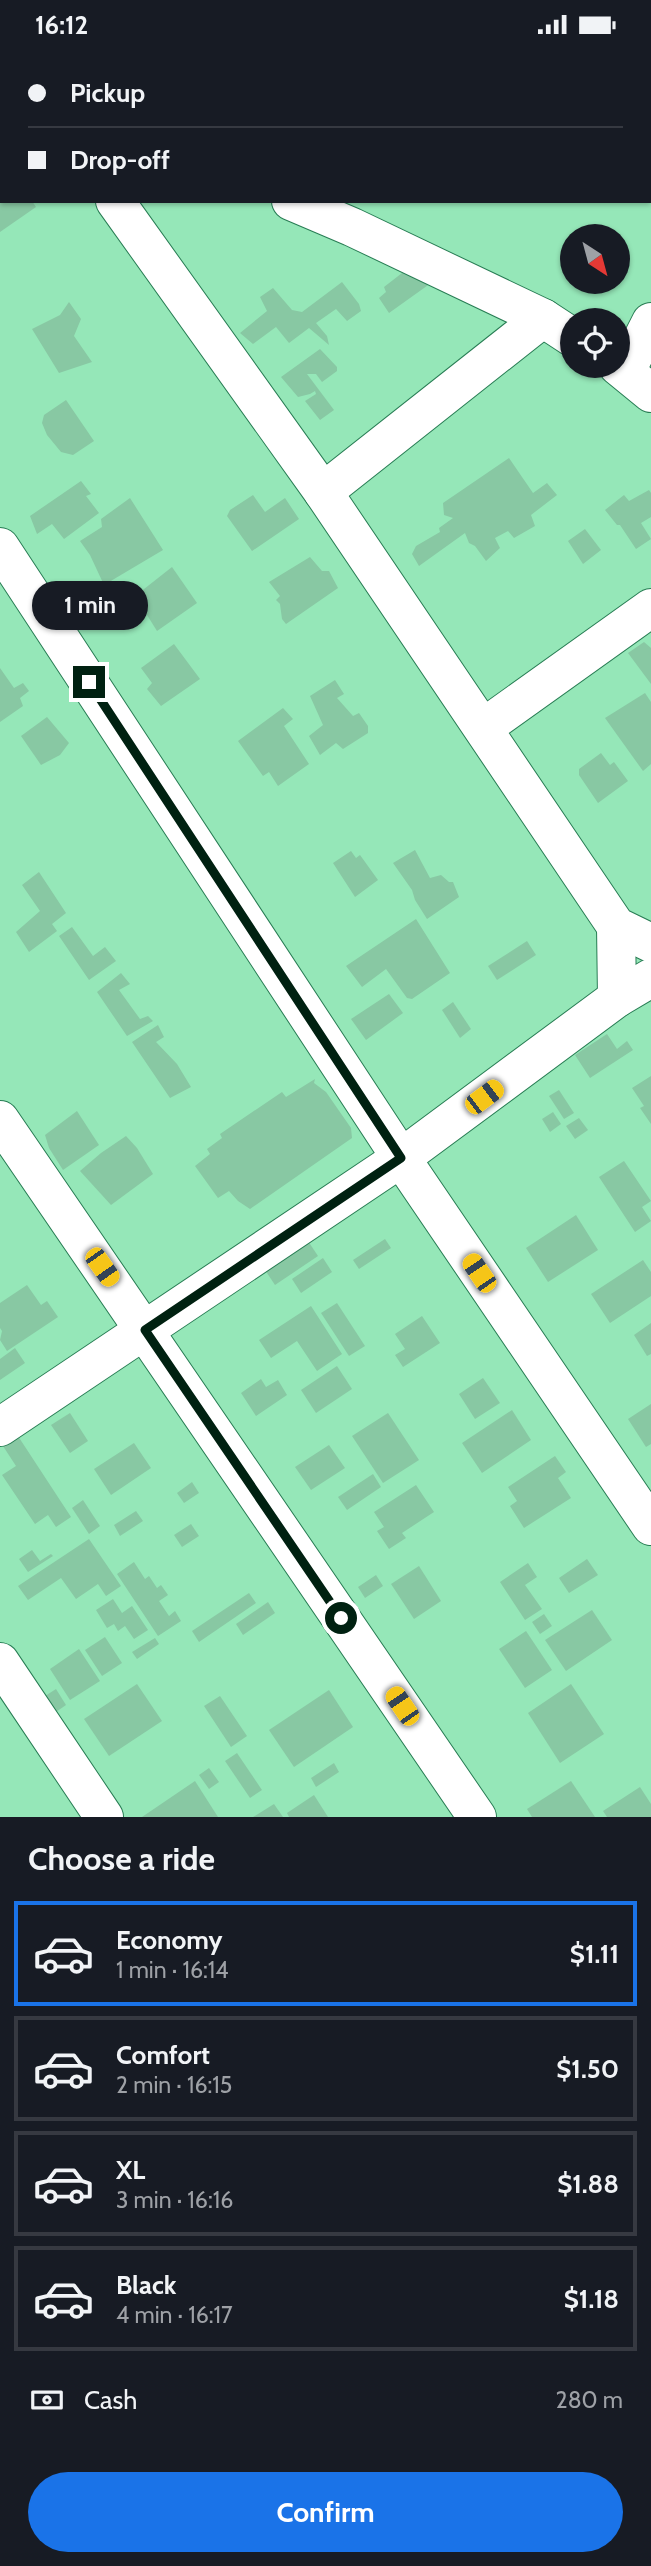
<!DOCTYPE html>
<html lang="en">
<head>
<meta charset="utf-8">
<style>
	:root { --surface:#171b24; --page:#20242c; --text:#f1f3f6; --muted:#9ea1a6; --line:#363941; --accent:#1a73e8 }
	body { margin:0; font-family:Cabin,sans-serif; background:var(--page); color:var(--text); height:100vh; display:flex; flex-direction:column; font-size:26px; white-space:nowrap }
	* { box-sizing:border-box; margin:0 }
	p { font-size:23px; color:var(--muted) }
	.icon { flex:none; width:38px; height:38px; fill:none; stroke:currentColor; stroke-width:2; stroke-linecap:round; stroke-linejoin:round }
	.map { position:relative; height:1768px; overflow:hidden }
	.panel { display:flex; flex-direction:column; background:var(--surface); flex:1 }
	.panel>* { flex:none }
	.banner { position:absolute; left:0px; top:0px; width:651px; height:154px; box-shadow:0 2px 5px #0004; display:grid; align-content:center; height:154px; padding:0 28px; background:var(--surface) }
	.needle { width:46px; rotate:144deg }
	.controls { position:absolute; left:560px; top:175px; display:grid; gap:14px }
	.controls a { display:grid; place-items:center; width:70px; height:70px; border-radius:50%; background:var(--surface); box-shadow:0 2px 5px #0004; font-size:35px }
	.end { position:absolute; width:32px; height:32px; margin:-16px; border:9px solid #002111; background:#fff; box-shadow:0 0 0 4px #fff }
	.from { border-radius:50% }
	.bubble { position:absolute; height:49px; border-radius:24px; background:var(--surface); box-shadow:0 2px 5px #0004; font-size:23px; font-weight:700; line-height:49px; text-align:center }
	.car { position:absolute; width:21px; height:42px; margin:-21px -10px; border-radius:9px; box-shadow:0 0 5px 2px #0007; background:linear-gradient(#f5c518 24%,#345 0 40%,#f5c518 0 76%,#345 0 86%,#f5c518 0) }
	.banner b { display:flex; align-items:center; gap:24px; height:66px; font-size:26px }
	.banner b+b { border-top:2px solid var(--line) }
	.banner i { width:18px; height:18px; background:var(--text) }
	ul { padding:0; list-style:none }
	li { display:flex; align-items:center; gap:21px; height:105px; margin:0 14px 10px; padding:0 14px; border:4px solid var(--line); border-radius:0px }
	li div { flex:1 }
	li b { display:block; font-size:26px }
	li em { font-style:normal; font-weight:700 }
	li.selected { border-color:var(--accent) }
	li>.icon { width:63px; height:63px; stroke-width:1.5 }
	h2 { padding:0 28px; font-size:32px; line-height:84px }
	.pay { display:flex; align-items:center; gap:18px; height:77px; padding:0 28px; font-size:26px }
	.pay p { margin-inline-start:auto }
	.action { display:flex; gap:14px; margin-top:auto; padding:14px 28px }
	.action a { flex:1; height:80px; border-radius:42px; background:var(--accent); color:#fff; font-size:28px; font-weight:700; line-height:80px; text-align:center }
	.status { display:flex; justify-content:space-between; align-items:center; height:49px; padding:0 35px; background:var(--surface); direction:ltr }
	.status svg { height:19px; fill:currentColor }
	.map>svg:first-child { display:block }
	.building { fill:#88c8a3 }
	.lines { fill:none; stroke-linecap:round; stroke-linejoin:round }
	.minor-casing { stroke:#287d54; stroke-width:40 }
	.minor { stroke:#fff; stroke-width:38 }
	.route { stroke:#002111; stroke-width:9 }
</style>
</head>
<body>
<div class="status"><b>16:12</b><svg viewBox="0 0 49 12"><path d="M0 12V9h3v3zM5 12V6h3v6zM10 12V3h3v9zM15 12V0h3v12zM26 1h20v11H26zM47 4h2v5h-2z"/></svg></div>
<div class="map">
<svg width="651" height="1768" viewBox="0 0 651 1768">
	<rect width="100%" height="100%" fill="#95e7b8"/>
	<g class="building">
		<polygon points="0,152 32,152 36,158 0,183"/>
		<polygon points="415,214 431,234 389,264 379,249 386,243 384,238"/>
		<polygon points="342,233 359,255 361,262 347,272 336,260 316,274 327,287 329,296 309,279 289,294 276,278 253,295 240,284 267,262 260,248 273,239 292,261 302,263"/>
		<polygon points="69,253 81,270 74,287 92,313 59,324 32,280 60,266"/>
		<polygon points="320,300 337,318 337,322 322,333 316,325 307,325 334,361 320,371 305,352 316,345 315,342 310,345 298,348 281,328"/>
		<polygon points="66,351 94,392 73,406 61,403 47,386 42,374 44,366"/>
		<polygon points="509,409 533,444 547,434 557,446 531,466 535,477 514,489 508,482 495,489 500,499 486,512 475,497 469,494 465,484 419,517 412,505 416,497 440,483 439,479 453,469 444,466 443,454"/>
		<polygon points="81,432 91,445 86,447 99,464 64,490 52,475 37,485 30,467"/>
		<polygon points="649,441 651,444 651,468 641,474 651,490 636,500 620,476 617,476 605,461 624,446 629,452"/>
		<polygon points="253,446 265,463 285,449 299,470 252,502 227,467 230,461"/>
		<polygon points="130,449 163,501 104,536 90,506 80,492 102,478 101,470"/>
		<polygon points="585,480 601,501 583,515 568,492"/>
		<polygon points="310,508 322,522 329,522 338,539 286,575 282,570 280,555 276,551 280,547 269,533"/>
		<polygon points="172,518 197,554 157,582 147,566 139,544"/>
		<polygon points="644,593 651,599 651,635 628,604"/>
		<polygon points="174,595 200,630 161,657 147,640 152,634 141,619"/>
		<polygon points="0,619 14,639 23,634 29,642 20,649 23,657 0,673"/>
		<polygon points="335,631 344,645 337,649 353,667 359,664 368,677 368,684 343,700 336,694 320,706 309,687 323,676 310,647"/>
		<polygon points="645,644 651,653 651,715 643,722 605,669"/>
		<polygon points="283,659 293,670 284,677 309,715 278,737 269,723 263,727 238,692"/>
		<polygon points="47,668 69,694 60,706 41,716 21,687"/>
		<polygon points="601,704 610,716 614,713 628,732 598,754 579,726 579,720"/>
		<polygon points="415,801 430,829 441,826 449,833 453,833 459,848 427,870 415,851 412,841 393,814"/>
		<polygon points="351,802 356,809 360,806 378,831 355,848 333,814"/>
		<polygon points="39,823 66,864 52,875 57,882 29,903 16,883 40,862 22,836"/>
		<polygon points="416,870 450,924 412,950 407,949 386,920 362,938 346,917"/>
		<polygon points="72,878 93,907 105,898 116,912 89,931 59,887"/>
		<polygon points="527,892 536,906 497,931 488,917"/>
		<polygon points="121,924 130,935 119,941 140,970 148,967 153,972 127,987 97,943"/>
		<polygon points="389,945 403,964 366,991 351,970"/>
		<polygon points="453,953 471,980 460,989 442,961"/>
		<polygon points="158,976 164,988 156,993 177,1015 191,1038 170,1049 132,993"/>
		<polygon points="607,985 617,1000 627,992 633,1001 590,1029 575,1006"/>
		<polygon points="651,1027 651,1075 640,1059 644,1057 632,1039"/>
		<polygon points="315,1030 314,1034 326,1043 351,1079 352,1089 250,1160 238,1152 229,1142 218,1149 195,1117 210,1105 207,1100 222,1089 220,1085 282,1043 286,1048"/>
		<polygon points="559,1041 574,1064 564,1070 549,1047"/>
		<polygon points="77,1062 99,1096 63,1121 49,1099 45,1086"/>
		<polygon points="553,1063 561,1075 550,1083 542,1070"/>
		<polygon points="579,1069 588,1081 575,1090 566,1077"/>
		<polygon points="126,1087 137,1099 153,1125 111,1156 80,1122 101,1104"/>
		<polygon points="624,1112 651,1152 642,1158 651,1172 635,1183 599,1128"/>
		<polygon points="576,1166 598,1201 548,1233 526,1199"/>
		<polygon points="302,1183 318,1207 275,1236 259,1212"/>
		<polygon points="385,1190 391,1199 359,1220 353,1211"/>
		<polygon points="323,1209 332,1223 301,1244 292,1230"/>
		<polygon points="643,1211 651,1223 651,1247 610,1274 591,1245"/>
		<polygon points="27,1236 41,1256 47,1252 58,1268 7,1302 0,1291 2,1282 0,1279 0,1254"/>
		<polygon points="337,1254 365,1297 349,1307 321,1264"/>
		<polygon points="311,1257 342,1305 317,1322 297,1292 271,1309 259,1291"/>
		<polygon points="422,1267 440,1294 403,1318 395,1306 405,1300 395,1285"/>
		<polygon points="651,1274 651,1305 647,1307 634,1286"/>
		<polygon points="15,1299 25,1314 0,1331 0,1310"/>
		<polygon points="337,1317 352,1340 316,1364 301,1341"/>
		<polygon points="483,1329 500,1354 475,1370 459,1345"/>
		<polygon points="261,1330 266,1338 278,1331 287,1346 256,1367 241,1344"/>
		<polygon points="651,1355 651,1395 646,1398 628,1370"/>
		<polygon points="512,1361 531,1391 482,1424 462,1394"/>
		<polygon points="70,1364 88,1392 70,1404 51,1376"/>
		<polygon points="388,1364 419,1411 383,1434 352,1387"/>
		<polygon points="16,1384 71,1468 56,1478 48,1466 35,1475 2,1426 16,1417 1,1394"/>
		<polygon points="134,1394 151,1419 111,1446 94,1420"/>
		<polygon points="329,1396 345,1419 311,1441 295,1418"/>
		<polygon points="555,1407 566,1423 558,1429 571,1449 524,1479 510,1457 517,1452 508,1438"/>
		<polygon points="373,1425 381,1438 347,1461 338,1448"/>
		<polygon points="192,1433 199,1444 184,1454 177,1444"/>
		<polygon points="416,1436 434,1463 402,1484 406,1489 389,1500 377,1482 384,1478 374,1463"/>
		<polygon points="83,1451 100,1477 89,1485 72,1459"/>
		<polygon points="136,1462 143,1472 120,1487 114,1476"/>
		<polygon points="191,1475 199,1487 182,1498 174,1486"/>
		<polygon points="89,1490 121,1537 106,1547 98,1535 76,1550 61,1529 28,1551 18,1537"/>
		<polygon points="32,1501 40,1512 51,1505 53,1507 28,1523 19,1510"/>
		<polygon points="587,1510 598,1526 569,1544 559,1529"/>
		<polygon points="134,1513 145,1530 149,1527 157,1539 161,1536 168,1546 159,1552 169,1567 175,1562 181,1572 158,1587 117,1525"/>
		<polygon points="528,1514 537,1528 525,1536 542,1560 525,1571 500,1533"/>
		<polygon points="419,1517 441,1552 414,1570 391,1535"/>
		<polygon points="376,1526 383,1537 365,1549 358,1538"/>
		<polygon points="249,1544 256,1554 199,1593 192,1582"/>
		<polygon points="113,1550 122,1564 132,1557 148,1581 134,1590 125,1577 118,1582 114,1575 107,1579 96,1561"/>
		<polygon points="268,1553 275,1564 243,1586 236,1575"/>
		<polygon points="592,1561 612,1591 566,1622 545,1591"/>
		<polygon points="544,1565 552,1577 540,1585 532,1573"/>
		<polygon points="526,1582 552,1621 525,1639 499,1600"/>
		<polygon points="105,1588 122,1614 102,1627 85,1601"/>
		<polygon points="155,1589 159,1595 137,1610 132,1603"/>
		<polygon points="79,1600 100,1632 70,1651 50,1620"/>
		<polygon points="137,1635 162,1672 109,1707 84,1670"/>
		<polygon points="571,1635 604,1685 560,1714 528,1664"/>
		<polygon points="56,1640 66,1656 53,1665 42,1649"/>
		<polygon points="329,1641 353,1678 294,1718 269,1681"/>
		<polygon points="220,1647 247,1687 231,1698 204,1657"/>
		<polygon points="237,1704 262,1741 250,1749 225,1712"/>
		<polygon points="334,1714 339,1723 316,1738 311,1729"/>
		<polygon points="209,1719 219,1733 209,1740 199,1726"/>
		<polygon points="195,1732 218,1768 142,1768"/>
		<polygon points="571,1732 595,1768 532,1768 527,1760"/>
		<polygon points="640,1738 651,1755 651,1768 607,1768 603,1762"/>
		<polygon points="314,1746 328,1768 289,1768 287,1764"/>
		<polygon points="274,1755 283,1768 253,1768"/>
	</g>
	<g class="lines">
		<defs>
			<g id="minor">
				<polyline points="268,2 269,0"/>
				<polyline points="0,30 2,31"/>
				<polyline points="0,60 2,59"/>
				<polyline points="115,152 323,443 616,877 651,894"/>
				<polyline points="291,152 352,178 543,269 572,288"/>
				<polyline points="618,317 651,344"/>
				<polyline points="626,322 651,273"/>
				<polyline points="323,443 543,269"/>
				<polyline points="0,498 401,1109 651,1477"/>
				<polyline points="483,679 651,559"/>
				<polyline points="616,877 617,949"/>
				<polyline points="0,1071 477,1768"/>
				<polyline points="0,1378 401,1109 617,949 651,929"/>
				<polyline points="0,1613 104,1768"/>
			</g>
		</defs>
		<use href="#minor" class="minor-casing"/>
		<use href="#minor" class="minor"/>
	</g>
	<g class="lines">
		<polyline class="route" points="89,633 401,1109 145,1281 341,1569"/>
	</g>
</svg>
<div class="controls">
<a><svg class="needle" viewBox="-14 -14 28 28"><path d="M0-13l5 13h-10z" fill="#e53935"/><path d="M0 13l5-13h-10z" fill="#9ea1a6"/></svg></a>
<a><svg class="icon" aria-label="locate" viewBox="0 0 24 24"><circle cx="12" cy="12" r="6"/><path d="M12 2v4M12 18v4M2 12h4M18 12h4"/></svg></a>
</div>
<i class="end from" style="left:341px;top:1569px"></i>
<i class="end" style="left:89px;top:633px"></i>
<div class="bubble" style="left:32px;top:532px;width:116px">1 min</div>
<i class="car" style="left:484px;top:1048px;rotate:53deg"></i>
<i class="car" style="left:102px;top:1218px;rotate:145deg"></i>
<i class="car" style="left:479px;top:1224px;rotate:326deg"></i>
<i class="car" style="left:402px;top:1657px;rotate:326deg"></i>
<div class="banner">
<b><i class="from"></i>Pickup</b>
<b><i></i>Drop-off</b>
</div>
</div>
<section class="panel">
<h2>Choose a ride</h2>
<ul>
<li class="selected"><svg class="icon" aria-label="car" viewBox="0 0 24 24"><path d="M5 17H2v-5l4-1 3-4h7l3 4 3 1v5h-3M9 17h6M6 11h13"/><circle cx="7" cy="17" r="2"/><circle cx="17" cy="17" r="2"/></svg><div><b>Economy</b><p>1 min · 16:14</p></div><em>$1.11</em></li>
<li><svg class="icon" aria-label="car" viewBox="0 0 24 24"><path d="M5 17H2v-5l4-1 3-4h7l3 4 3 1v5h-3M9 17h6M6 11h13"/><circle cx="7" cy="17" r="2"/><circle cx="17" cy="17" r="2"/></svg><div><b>Comfort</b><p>2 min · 16:15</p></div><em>$1.50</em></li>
<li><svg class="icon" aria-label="car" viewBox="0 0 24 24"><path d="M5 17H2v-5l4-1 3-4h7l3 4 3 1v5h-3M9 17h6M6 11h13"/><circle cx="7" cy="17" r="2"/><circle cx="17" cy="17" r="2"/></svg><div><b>XL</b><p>3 min · 16:16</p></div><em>$1.88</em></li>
<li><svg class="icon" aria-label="car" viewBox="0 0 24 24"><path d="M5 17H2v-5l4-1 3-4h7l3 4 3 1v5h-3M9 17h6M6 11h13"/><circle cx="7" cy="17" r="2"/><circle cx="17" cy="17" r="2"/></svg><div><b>Black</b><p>4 min · 16:17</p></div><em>$1.18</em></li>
</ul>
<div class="pay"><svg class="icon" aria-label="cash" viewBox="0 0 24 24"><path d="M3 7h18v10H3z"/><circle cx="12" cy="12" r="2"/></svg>Cash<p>280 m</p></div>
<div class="action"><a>Confirm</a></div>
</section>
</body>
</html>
